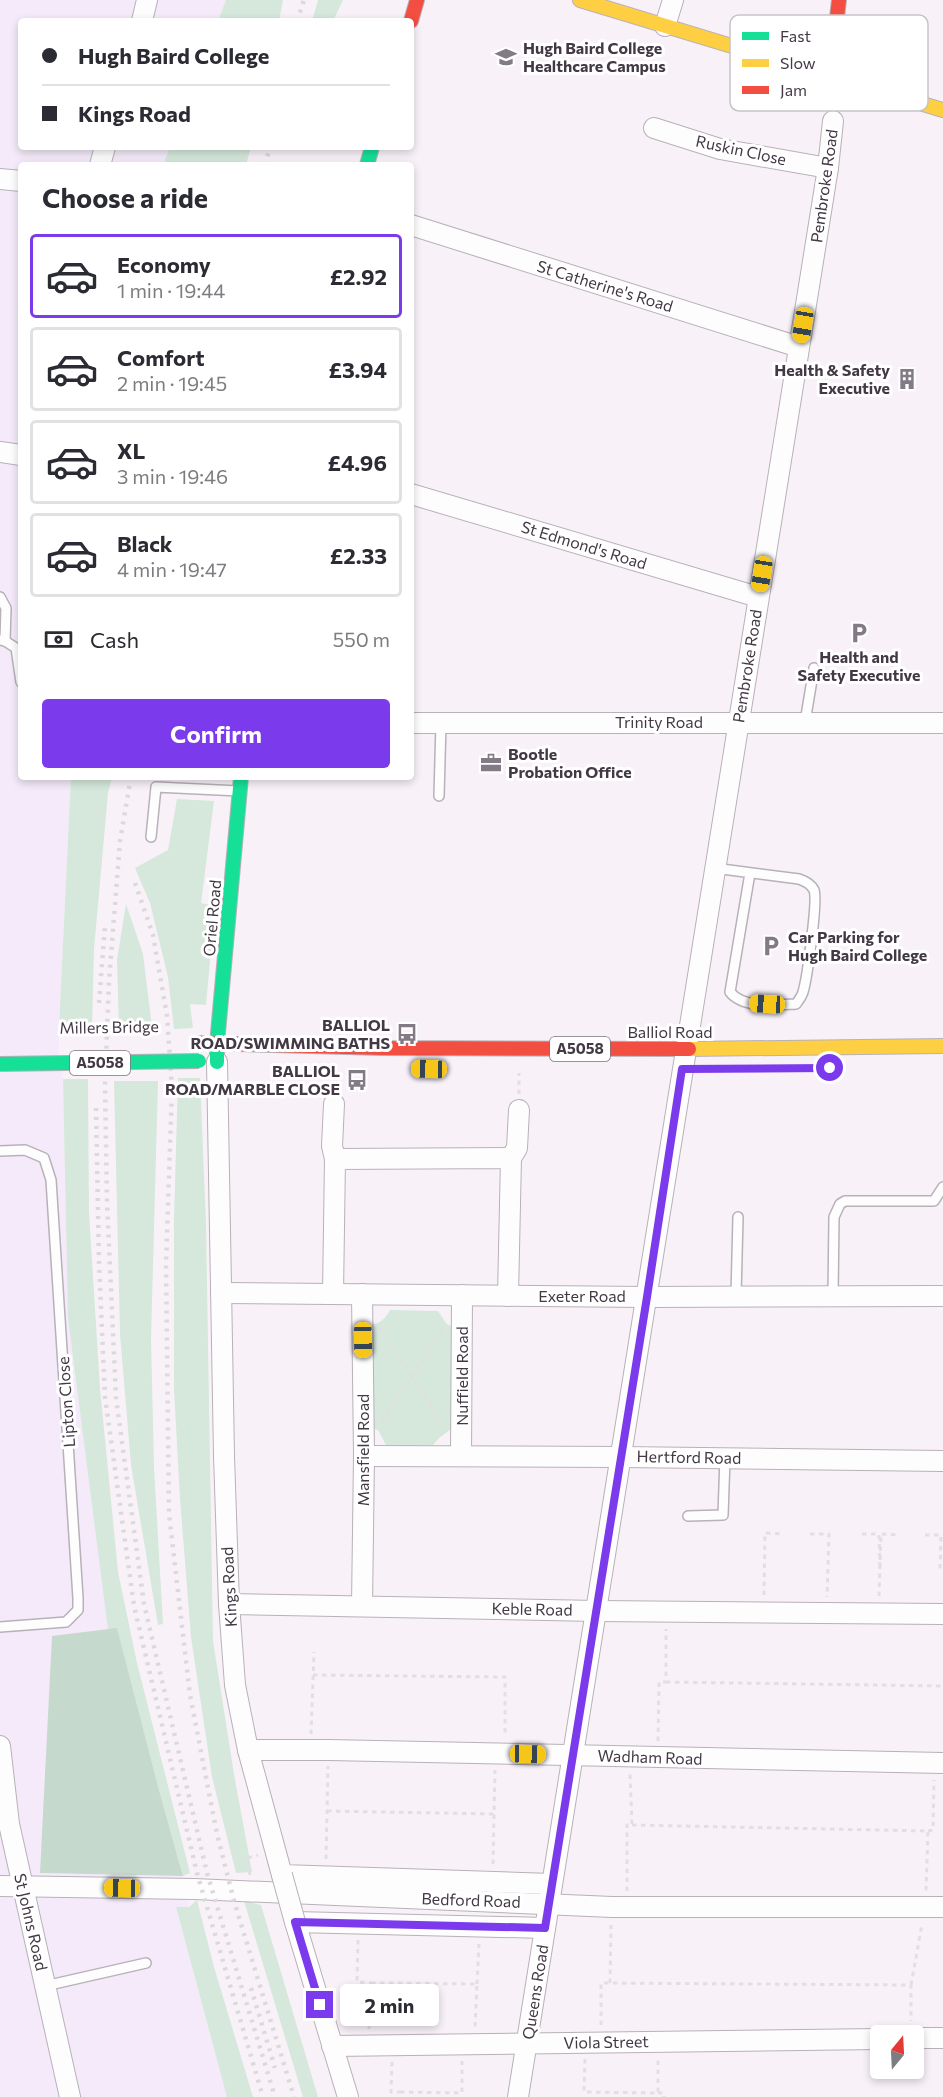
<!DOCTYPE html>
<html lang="en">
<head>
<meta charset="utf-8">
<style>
	:root { --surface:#fff; --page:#f2f2f3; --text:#2b2b33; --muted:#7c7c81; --line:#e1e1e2; --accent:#7c3aed }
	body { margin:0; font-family:Commissioner,sans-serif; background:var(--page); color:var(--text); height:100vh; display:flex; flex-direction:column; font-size:22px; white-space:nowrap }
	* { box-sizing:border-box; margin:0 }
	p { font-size:20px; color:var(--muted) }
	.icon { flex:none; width:33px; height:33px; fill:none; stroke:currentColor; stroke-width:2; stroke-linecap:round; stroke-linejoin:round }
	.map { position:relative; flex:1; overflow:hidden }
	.drawer { position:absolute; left:18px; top:162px; width:396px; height:618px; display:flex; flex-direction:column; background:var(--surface); border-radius:6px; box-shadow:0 3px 9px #0003 }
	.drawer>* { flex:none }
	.hud { position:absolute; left:18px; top:18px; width:396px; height:132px; border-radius:6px; box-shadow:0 3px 9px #0003; display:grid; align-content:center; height:132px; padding:0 24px; background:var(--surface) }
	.needle { width:39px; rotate:18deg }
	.fabs { position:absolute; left:870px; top:2025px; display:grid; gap:12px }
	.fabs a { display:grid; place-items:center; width:54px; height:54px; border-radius:6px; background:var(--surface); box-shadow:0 3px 9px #0003; font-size:30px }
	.end { position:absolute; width:27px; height:27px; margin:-14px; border:8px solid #7c3aed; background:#fff; box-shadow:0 0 0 3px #fff }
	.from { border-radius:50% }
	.bubble { position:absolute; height:42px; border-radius:6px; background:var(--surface); box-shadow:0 3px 9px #0003; font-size:20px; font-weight:700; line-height:42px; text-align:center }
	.car { position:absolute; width:18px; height:36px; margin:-18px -9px; border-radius:8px; box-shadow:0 0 4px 2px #0007; background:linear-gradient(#f5c518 24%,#345 0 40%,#f5c518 0 76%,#345 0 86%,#f5c518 0) }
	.hud b { display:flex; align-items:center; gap:21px; height:57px; font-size:22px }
	.hud b+b { border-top:2px solid var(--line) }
	.hud i { width:15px; height:15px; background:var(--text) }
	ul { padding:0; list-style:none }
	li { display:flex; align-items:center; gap:18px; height:84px; margin:0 12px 9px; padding:0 12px; border:3px solid var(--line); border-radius:6px }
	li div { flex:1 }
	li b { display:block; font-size:22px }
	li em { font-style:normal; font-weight:700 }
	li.active { border-color:var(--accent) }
	li>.icon { width:54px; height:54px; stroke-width:1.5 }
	h2 { padding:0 24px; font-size:27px; line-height:72px }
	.pay { display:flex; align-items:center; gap:15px; height:66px; padding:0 24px; font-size:22px }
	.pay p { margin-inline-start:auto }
	.button { display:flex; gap:12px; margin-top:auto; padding:12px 24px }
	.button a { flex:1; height:69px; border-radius:6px; background:var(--accent); color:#fff; font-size:24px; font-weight:700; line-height:69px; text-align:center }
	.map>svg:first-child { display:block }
	.industrial { fill:#f4eaf9 }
	.green { fill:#d5e8db }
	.forest { fill:#c5dacd }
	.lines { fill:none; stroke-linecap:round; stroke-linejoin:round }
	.lane-casing { stroke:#b8b1b8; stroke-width:12 }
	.street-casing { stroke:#b8b1b8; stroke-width:22 }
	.fast-casing { stroke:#b8b1b8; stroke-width:16 }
	.slow-casing { stroke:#b8b1b8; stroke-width:16 }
	.jam-casing { stroke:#b8b1b8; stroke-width:16 }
	.path { stroke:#e1dfe1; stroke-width:3; stroke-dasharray:4.5 4.5; stroke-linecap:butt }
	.lane { stroke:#fefdfe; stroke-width:9 }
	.street { stroke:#fefdfe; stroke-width:20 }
	.fast { stroke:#16e098; stroke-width:14 }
	.slow { stroke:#ffcf43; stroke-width:14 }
	.jam { stroke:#f24e42; stroke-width:14 }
	.rail { stroke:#dbd9db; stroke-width:4.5; stroke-dasharray:3 6; stroke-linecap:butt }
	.street-bridge-casing { stroke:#b8b1b8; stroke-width:22; stroke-linecap:butt }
	.fast-bridge-casing { stroke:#b8b1b8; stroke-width:16; stroke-linecap:butt }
	.street-bridge { stroke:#fefdfe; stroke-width:20 }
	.fast-bridge { stroke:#16e098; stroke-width:14 }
	.route { stroke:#7c3aed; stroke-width:8 }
	.labels { text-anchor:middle; stroke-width:6; stroke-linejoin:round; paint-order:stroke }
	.shield { fill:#fff; stroke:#7b747d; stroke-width:1.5 }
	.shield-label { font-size:15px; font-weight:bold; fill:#433945 }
	.poi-label { font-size:16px; font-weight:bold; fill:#433945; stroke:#fff; text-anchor:start }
	.street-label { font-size:16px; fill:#433945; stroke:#fff }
	.key { fill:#fff; stroke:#c7c4c7; stroke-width:1.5 }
	.key-label { font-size:16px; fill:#433945 }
</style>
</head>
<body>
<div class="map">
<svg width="943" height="2097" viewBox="0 0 943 2097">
	<rect width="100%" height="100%" fill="#f8f2f8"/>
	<polygon class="industrial" points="0,0 226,0 218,21 21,21 21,147 170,147 163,165 21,165 21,777 71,777 59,1027 59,1055 63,1079 68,1318 108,1630 52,1637 41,1873 183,1876 189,1907 176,1908 227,2097 0,2097"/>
	<g class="green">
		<polygon points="226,0 283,0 279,21 218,21"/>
		<polygon points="318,0 343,0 333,21 312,21"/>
		<polygon points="170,147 251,147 246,165 163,165"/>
		<polygon points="71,777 112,777 108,793 94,949 92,1028 59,1027"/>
		<polygon points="177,799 214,801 201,903 215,906 206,1005 190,1004 193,1028 174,1029 168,977 150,903 135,868 168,850"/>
		<polygon points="126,904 143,954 152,1027 119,1029 117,960"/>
		<polygon points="178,1078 200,1078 206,1223 213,1641 234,1774 252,1872 236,1873 212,1777 191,1637 180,1499 174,1390 174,1218"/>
		<polygon points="63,1079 88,1079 89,1213 100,1388 118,1572 137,1663 190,1873 183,1876 159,1790 117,1629 108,1630 68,1318"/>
		<polygon points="114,1081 158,1081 151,1339 154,1467 163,1624 158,1625 131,1465 120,1334"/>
		<path d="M390 1310 438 1311 446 1323 455 1329 454 1427 439 1438 433 1445H386L378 1430 369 1427V1326C379 1323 385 1320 390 1310Z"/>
		<polygon points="197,1900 214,1967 253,2097 227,2097 176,1907 189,1907"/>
		<polygon points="244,1901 261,1905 318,2097 303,2097"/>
	</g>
	<polygon class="forest" points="117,1628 159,1790 183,1876 40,1873 52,1636"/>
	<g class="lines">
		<defs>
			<g id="lane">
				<polyline points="0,597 6,608 5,641 0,640"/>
				<polyline points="5,641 16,648 21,682"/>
				<polyline points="805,722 814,668"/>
				<polyline points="439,796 441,723"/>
				<polyline points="151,837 156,787 239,791"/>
				<path d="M714 868 799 879C805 881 811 884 814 890 818 900 807 979 803 992 802 996 799 1000 796 1004 777 1005 743 1009 730 992L750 873"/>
				<polyline points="0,1151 25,1150 44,1158 51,1180 78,1598 78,1610 66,1622 0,1627"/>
				<polyline points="736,1296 738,1217"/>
				<polyline points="833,1296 834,1217 840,1204 845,1201 934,1201 943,1187"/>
				<polyline points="688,1516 723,1515 725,1458"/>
				<polyline points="45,1986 146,1963"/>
			</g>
			<g id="street">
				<polyline points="142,21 147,0"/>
				<polyline points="665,26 673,0"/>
				<polyline points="654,128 720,149 828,168"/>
				<polyline points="100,165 105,147"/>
				<polyline points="0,179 21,181"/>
				<polyline points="411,225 799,347"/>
				<polyline points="0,452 21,455"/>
				<polyline points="411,494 758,597"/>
				<polyline points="411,723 943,723"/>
				<polyline points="217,1062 224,1456 229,1604 235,1685 248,1750 282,1875 552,1884"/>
				<polyline points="334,1104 332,1146 335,1159"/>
				<polyline points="511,1158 517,1148 519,1110"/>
				<polyline points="221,1293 647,1297 943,1296"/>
				<polyline points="333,1294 335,1159 511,1158 508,1296"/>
				<polyline points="364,1456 621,1457 943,1461"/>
				<polyline points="461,1456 462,1295"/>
				<polyline points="229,1604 597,1611 943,1614"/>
				<polyline points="362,1606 364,1456 362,1294"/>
				<polyline points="0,1746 9,1824 70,2097"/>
				<polyline points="248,1750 329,1750 943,1763"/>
				<polyline points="0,1886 194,1889 612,1907 943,1907"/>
				<polyline points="914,2038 943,2038"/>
				<polyline points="332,2046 880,2039"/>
				<polyline points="348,2097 295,1922 545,1928"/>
				<path d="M518 2097C622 1454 723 811 828 168L833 121"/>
			</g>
			<g id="fast">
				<polyline points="367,165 372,147"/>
				<polyline points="217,1062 217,1044 241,777"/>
			</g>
			<g id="slow">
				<polyline points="580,0 943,110"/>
				<polyline points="689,1049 943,1046"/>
			</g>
			<g id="jam">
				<polyline points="411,21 417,0"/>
				<polyline points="830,77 839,0"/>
				<polyline points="197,1043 383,1048 689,1049"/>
			</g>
		</defs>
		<use href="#lane" class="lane-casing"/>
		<use href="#street" class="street-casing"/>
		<use href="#fast" class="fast-casing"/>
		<use href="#slow" class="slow-casing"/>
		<use href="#jam" class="jam-casing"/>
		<g class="path">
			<polyline points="336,1087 338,1070"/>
			<polyline points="519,1094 519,1073"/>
			<polyline points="380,1328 443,1426"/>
			<polyline points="382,1423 443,1328"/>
			<polyline points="810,1534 829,1534 827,1597"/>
			<polyline points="862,1534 879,1534 880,1570"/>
			<polyline points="925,1535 941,1535 940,1570"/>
			<polyline points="764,1595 765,1533 783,1534"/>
			<polyline points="879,1596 881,1534 898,1535"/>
			<polyline points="313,1675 505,1677 505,1737"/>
			<polyline points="666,1682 943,1686"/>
			<polyline points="311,1734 314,1652"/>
			<polyline points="658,1741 659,1682 666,1682 666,1629"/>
			<polyline points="327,1811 494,1814 495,1770"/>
			<polyline points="632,1825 928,1831 926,1891"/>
			<polyline points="928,1831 933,1830 934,1780"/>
			<polyline points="326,1859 328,1766"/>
			<polyline points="493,1864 494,1814"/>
			<polyline points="250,1875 247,1858 258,1855"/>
			<polyline points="627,1891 627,1825 632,1825 630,1773"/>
			<polyline points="358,1940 357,1982 371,1983 369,2029"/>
			<polyline points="371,1983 477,1984 475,2027"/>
			<polyline points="610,1983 611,1925"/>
			<polyline points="477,1984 479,1944"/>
			<polyline points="911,1985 922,1924"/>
			<polyline points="601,2025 601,1983 911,1985 911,2021"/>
			<polyline points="585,2059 584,2092 658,2093 658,2059"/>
			<polyline points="392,2062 391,2092 400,2092 399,2097"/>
			<polyline points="400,2092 462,2093 462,2061"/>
			<polyline points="658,2093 664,2093 664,2097"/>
		</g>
		<use href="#lane" class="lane"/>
		<use href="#street" class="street"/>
		<use href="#fast" class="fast"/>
		<use href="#slow" class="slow"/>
		<use href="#jam" class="jam"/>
		<g class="rail">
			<polyline points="297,21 304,0"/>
			<polyline points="265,165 270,147"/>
			<polyline points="131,777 120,841 109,981 105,1083 107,1202 116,1398 144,1604 207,1873 275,2097"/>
			<polyline points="135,883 153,935 167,1016 172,1088 166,1265 169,1514 190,1695 217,1834 234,1901 294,2097"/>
			<polyline points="99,1003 105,926"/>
			<polyline points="96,1108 99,1262 105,1397 134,1606 197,1873 263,2097"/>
			<polyline points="251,1988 275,2068"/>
		</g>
		<defs>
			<polyline id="street-bridge" points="282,1875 295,1922"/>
			<polyline id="fast-bridge" points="0,1064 199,1061"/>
		</defs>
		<use href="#street-bridge" class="street-bridge-casing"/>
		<use href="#fast-bridge" class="fast-bridge-casing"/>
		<use href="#street-bridge" class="street-bridge"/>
		<use href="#fast-bridge" class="fast-bridge"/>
	</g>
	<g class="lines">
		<polyline class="route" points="320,2005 295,1922 545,1928 647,1297 682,1069 830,1068"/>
	</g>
	<defs>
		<symbol id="university-bare" viewBox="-9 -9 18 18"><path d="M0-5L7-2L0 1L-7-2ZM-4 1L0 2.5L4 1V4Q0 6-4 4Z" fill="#827a84" stroke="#fff" stroke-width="2.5" paint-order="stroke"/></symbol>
		<symbol id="building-bare" viewBox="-9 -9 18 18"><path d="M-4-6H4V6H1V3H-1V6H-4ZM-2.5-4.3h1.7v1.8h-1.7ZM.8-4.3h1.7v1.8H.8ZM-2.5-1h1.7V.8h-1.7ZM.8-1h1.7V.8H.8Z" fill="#827a84" stroke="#fff" stroke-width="2.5" paint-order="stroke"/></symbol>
		<symbol id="parking-bare" viewBox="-9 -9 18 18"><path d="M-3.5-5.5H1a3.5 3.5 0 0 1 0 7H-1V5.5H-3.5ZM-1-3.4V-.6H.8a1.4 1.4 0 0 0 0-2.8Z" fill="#827a84" stroke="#fff" stroke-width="2.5" paint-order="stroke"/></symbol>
		<symbol id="office-bare" viewBox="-9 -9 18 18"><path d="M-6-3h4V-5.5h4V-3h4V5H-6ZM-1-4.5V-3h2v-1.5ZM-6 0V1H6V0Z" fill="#827a84" stroke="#fff" stroke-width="2.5" paint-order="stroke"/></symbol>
		<symbol id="bus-bare" viewBox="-9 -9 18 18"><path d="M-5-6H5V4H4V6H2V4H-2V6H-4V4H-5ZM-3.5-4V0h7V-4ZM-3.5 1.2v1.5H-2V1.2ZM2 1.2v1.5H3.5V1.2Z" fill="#827a84" stroke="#fff" stroke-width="2.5" paint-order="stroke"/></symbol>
	</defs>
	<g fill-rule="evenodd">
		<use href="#university-bare" x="491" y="42" width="30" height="30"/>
		<use href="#building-bare" x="892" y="364" width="30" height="30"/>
		<use href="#parking-bare" x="844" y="618" width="30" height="30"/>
		<use href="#office-bare" x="476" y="748" width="30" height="30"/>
		<use href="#parking-bare" x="756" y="931" width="30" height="30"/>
		<use href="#bus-bare" x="392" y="1019" width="30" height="30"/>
		<use href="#bus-bare" x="342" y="1065" width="30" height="30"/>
	</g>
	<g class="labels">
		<g class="shield">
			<rect x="550" y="1037" width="60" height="24" rx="4.5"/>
			<rect x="70" y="1051" width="60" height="24" rx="4.5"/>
		</g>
		<g class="shield-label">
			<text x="580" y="1054">A5058</text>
			<text x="100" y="1068">A5058</text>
		</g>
		<g class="poi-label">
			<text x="523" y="54">Hugh Baird College<tspan x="523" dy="18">Healthcare Campus</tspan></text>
			<text x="890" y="376" text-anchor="end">Health &amp; Safety<tspan x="890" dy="18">Executive</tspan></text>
			<text x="859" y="663" text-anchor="middle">Health and<tspan x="859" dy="18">Safety Executive</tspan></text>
			<text x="508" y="760">Bootle<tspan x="508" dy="18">Probation Office</tspan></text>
			<text x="788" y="943">Car Parking for<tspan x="788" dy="18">Hugh Baird College</tspan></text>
			<text x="390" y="1031" text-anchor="end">BALLIOL<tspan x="390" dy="18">ROAD/SWIMMING BATHS</tspan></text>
			<text x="340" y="1077" text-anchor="end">BALLIOL<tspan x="340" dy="18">ROAD/MARBLE CLOSE</tspan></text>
		</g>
		<g class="street-label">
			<text transform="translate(741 150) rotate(12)" y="6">Ruskin Close</text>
			<text transform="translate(824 186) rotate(-82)" y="6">Pembroke Road</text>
			<text transform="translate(605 286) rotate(17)" y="6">St Catherine's Road</text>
			<text transform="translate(584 545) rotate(17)" y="6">St Edmond's Road</text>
			<text transform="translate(747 666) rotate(-81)" y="6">Pembroke Road</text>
			<text x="659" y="728">Trinity Road</text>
			<text transform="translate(212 918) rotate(-85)" y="6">Oriel Road</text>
			<text transform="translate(109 1027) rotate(-1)" y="6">Millers Bridge</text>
			<text x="670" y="1038">Balliol Road</text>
			<text x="582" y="1302">Exeter Road</text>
			<text transform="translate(462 1376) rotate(-90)" y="6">Nuffield Road</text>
			<text transform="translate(66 1402) rotate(-94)" y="6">Lipton Close</text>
			<text transform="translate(363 1450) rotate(-90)" y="6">Mansfield Road</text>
			<text transform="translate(689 1457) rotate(1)" y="6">Hertford Road</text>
			<text transform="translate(229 1587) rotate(-93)" y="6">Kings Road</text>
			<text transform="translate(532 1609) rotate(1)" y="6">Keble Road</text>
			<text transform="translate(650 1757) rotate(2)" y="6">Wadham Road</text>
			<text transform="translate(471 1900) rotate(2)" y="6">Bedford Road</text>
			<text transform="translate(31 1922) rotate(77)" y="6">St Johns Road</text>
			<text transform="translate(535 1992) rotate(-81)" y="6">Queens Road</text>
			<text transform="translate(606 2042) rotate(-1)" y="6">Viola Street</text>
		</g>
	</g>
	<rect x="730" y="15" width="198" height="96" rx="9" class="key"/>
	<rect x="742" y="32" width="27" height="8" fill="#16e098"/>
	<rect x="742" y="59" width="27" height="8" fill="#ffcf43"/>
	<rect x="742" y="86" width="27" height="8" fill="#f24e42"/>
	<g class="key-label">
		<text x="780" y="42">Fast</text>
		<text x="780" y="69">Slow</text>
		<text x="780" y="96">Jam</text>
	</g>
</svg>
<div class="fabs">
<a><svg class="needle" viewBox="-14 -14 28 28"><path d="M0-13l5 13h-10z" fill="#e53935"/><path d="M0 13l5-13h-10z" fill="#7c7c81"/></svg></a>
</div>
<i class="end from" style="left:830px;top:1068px"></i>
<i class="end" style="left:320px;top:2005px"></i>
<div class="bubble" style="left:340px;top:1984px;width:99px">2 min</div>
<i class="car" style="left:803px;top:325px;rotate:189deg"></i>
<i class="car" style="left:762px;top:574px;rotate:189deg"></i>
<i class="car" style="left:767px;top:1004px;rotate:273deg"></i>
<i class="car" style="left:429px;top:1069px;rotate:271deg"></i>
<i class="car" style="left:363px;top:1340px;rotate:179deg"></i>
<i class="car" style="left:528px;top:1754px;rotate:91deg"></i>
<i class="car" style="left:122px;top:1888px;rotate:271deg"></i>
<div class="hud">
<b><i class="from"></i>Hugh Baird College</b>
<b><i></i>Kings Road</b>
</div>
<section class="drawer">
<h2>Choose a ride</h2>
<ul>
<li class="active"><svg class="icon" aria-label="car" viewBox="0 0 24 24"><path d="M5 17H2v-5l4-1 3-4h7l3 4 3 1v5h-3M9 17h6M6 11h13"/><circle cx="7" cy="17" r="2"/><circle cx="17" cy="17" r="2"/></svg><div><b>Economy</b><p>1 min · 19:44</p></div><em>£2.92</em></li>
<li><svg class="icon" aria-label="car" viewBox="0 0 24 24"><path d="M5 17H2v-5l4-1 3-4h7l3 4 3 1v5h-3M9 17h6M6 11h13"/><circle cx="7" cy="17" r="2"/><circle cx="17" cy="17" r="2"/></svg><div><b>Comfort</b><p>2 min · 19:45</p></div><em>£3.94</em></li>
<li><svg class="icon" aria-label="car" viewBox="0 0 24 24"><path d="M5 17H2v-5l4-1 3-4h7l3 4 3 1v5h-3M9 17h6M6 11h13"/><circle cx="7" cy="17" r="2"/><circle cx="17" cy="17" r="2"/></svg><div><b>XL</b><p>3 min · 19:46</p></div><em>£4.96</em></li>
<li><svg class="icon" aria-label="car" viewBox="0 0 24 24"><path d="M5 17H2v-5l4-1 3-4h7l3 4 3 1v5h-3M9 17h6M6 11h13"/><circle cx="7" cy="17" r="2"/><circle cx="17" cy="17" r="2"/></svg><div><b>Black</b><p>4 min · 19:47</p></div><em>£2.33</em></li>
</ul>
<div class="pay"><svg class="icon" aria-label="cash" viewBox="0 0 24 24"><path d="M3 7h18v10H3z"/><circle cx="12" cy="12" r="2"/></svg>Cash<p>550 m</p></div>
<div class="button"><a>Confirm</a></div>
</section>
</div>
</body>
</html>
